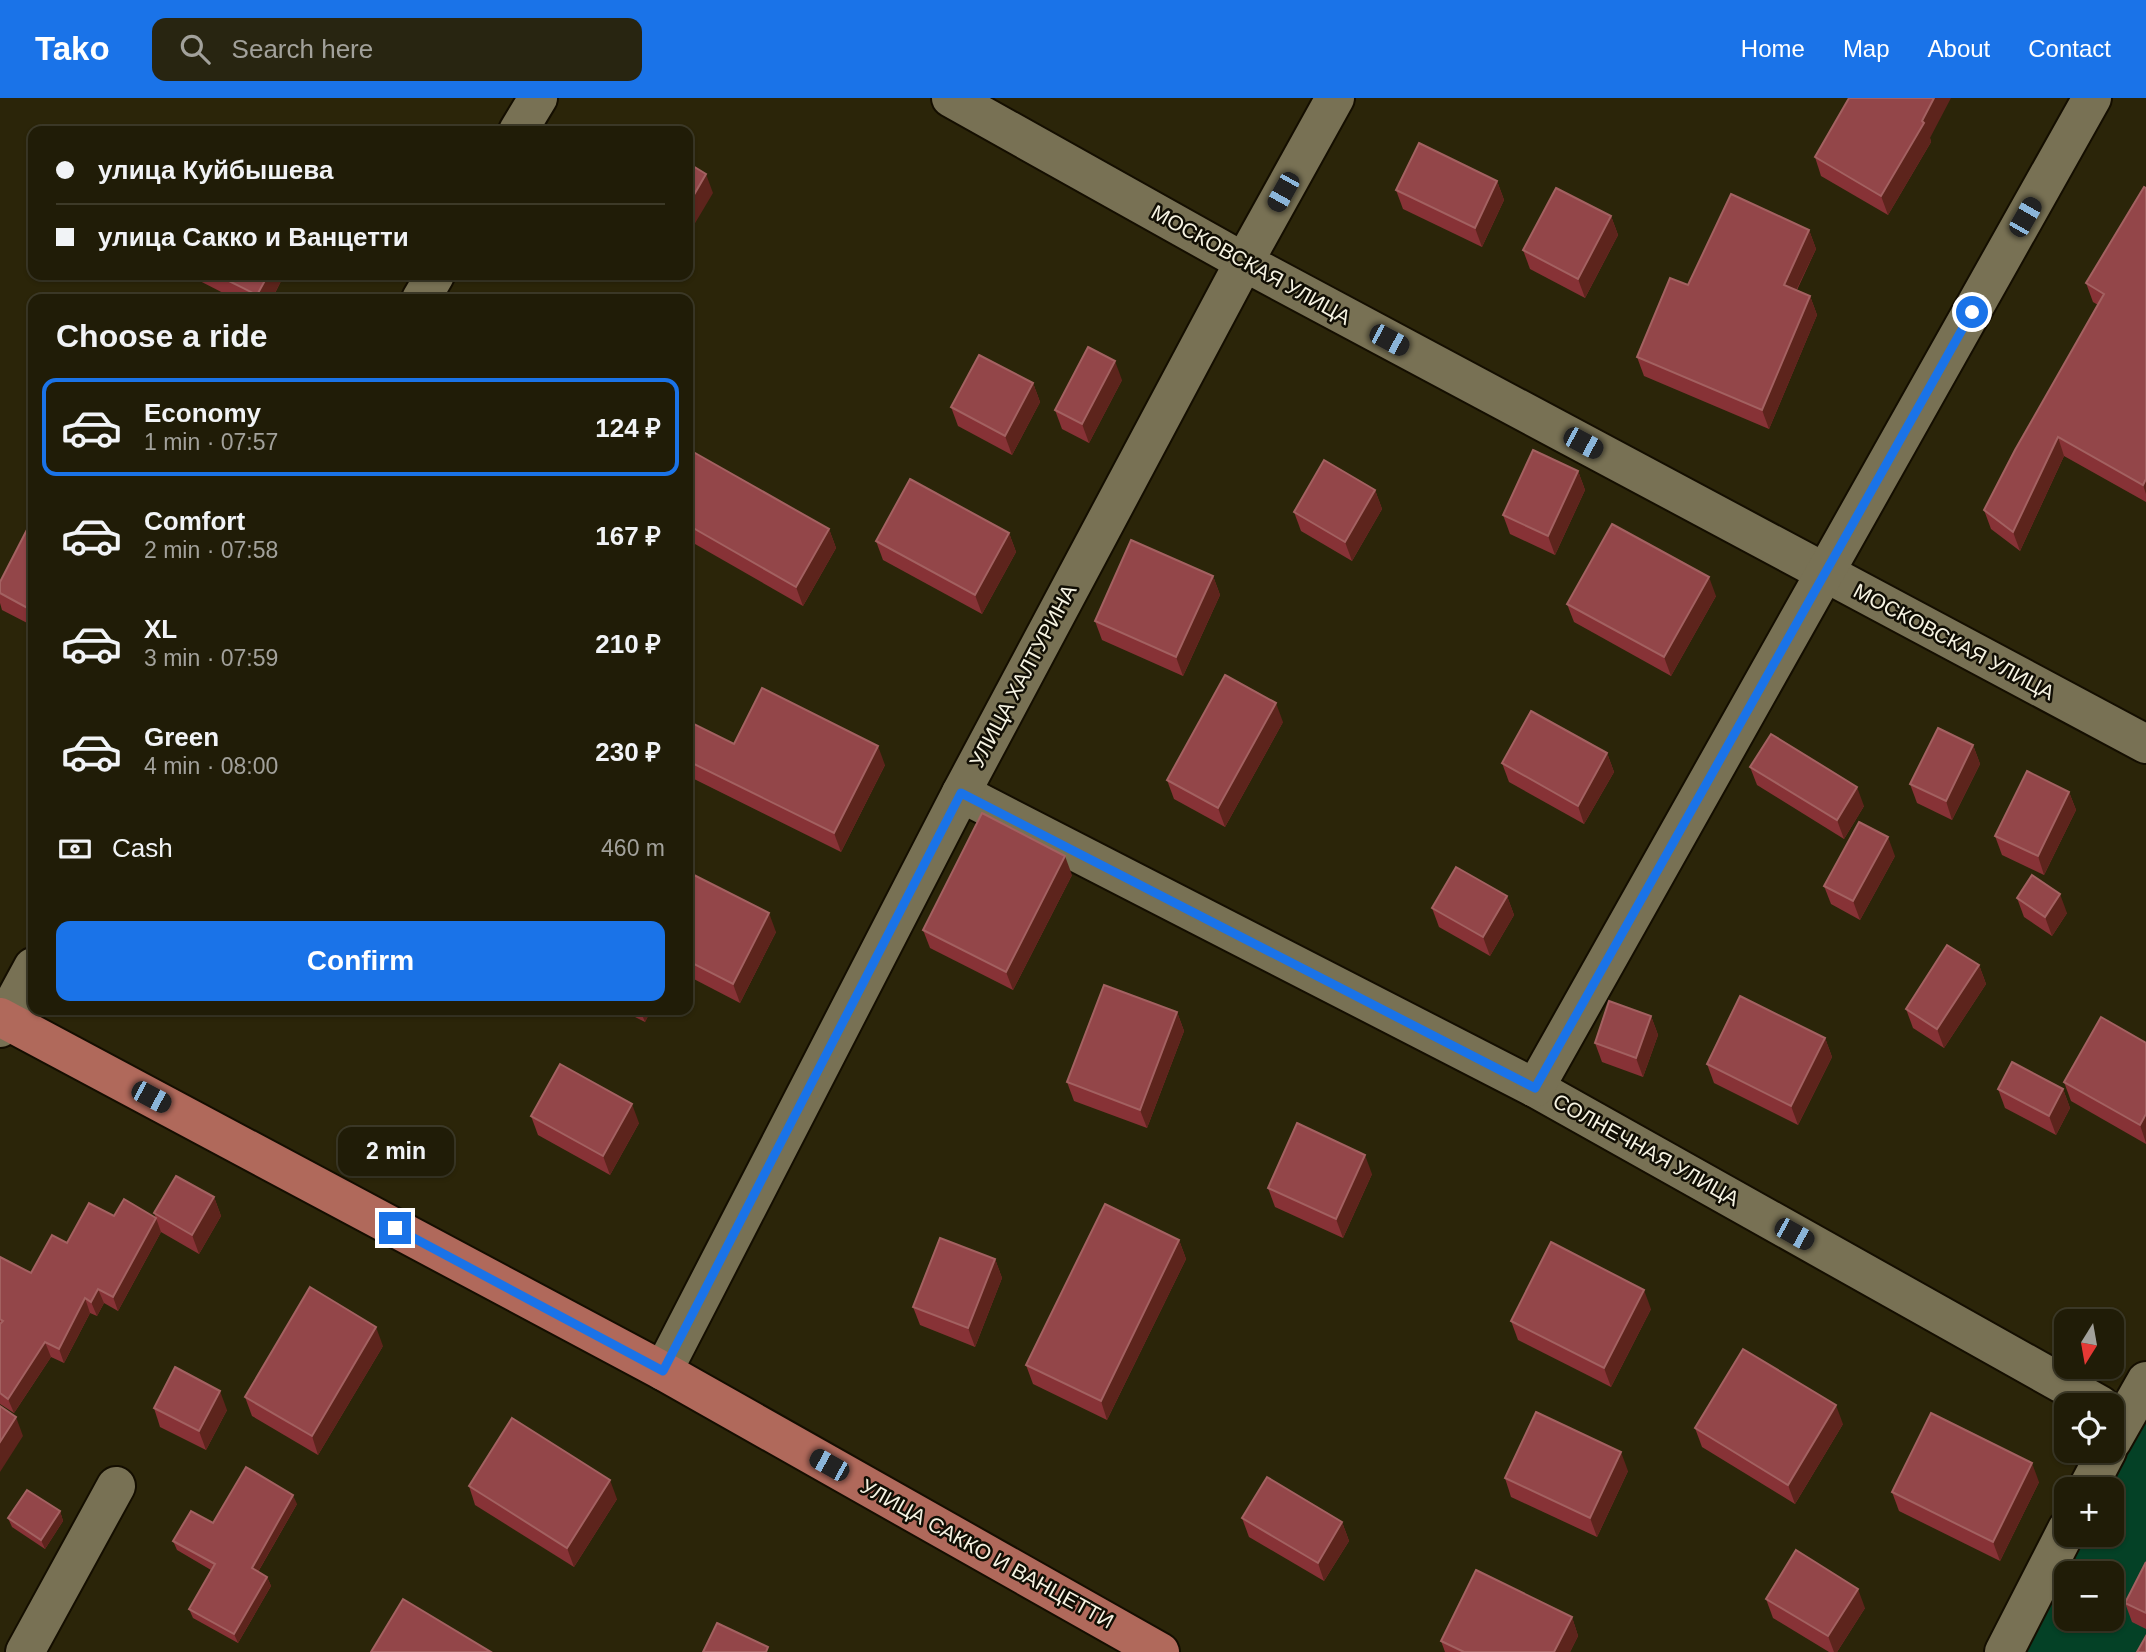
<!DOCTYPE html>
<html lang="en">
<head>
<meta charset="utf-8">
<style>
	:root { --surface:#201c07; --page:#282511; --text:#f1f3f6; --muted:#a2a19b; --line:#3d3a28; --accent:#1a73e8 }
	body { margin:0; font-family:Arial,sans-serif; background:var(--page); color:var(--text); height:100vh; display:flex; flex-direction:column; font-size:26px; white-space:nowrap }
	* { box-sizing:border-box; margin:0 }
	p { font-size:23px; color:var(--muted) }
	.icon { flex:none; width:38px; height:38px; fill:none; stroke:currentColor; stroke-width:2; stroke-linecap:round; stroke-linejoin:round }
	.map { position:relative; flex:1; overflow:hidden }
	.sheet { position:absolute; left:28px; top:196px; width:665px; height:721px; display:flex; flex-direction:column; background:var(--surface); border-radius:14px; box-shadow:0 2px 5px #0004,0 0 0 2px var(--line) }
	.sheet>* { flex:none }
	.top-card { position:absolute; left:28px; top:28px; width:665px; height:154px; border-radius:14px; box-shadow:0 2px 5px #0004,0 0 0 2px var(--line); display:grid; align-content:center; height:154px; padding:0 28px; background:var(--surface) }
	.needle { width:46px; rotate:191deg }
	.buttons { position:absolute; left:2054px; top:1211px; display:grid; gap:14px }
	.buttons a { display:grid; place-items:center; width:70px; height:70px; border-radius:14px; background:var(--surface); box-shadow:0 2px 5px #0004,0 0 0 2px var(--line); font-size:35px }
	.end { position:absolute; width:32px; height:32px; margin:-16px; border:9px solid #1a73e8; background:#fff; box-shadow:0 0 0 4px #fff }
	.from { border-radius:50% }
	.bubble { position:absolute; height:49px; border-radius:14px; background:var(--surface); box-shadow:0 2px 5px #0004,0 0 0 2px var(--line); font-size:23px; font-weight:700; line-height:49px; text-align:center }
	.car { position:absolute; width:21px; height:42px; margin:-21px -10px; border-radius:9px; box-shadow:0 0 5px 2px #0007; background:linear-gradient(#222 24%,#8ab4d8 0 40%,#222 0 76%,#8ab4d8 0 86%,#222 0) }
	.top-card b { display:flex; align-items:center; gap:24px; height:66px; font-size:26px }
	.top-card b+b { border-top:2px solid var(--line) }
	.top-card i { width:18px; height:18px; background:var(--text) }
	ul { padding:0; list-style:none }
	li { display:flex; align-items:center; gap:21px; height:98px; margin:0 14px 10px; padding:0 14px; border:4px solid transparent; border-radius:14px }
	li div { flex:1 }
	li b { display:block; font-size:26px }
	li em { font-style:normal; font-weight:700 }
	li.current { border-color:var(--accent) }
	li>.icon { width:63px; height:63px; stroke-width:1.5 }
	h2 { padding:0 28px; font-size:32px; line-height:84px }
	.pay { display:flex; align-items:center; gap:18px; height:77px; padding:0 28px; font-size:26px }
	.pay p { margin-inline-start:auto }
	.action { display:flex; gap:14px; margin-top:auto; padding:14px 28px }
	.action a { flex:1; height:80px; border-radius:14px; background:var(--accent); color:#fff; font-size:28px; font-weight:700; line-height:80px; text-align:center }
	header { display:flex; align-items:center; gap:42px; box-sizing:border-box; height:98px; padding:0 35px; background:var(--accent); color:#fff }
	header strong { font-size:33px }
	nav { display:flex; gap:38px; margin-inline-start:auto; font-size:24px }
	.search { width:490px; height:63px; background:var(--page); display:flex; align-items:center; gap:18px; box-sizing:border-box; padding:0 24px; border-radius:14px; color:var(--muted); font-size:26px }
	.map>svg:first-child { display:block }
	.green { fill:#044126; fill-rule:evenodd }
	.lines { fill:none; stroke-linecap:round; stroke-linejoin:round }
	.minor-casing { stroke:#140e00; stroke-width:42 }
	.major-casing { stroke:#140e00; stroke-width:42 }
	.minor { stroke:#787154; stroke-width:38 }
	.major { stroke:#b0695b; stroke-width:38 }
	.wall { fill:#873236 }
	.shaded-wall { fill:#5d241c }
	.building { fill:#934649; stroke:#a36161; stroke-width:2 }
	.route { stroke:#1a73e8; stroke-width:9 }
	.labels { text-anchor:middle; stroke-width:5; stroke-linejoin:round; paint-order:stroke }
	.street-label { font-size:21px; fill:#f6f3e3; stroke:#110e04 }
</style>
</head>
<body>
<header>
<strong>Tako</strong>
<div class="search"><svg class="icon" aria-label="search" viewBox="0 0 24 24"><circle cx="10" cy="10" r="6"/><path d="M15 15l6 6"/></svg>Search here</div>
<nav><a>Home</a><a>Map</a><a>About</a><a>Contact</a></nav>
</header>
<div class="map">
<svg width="2146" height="1554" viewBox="0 0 2146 1554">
	<rect width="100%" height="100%" fill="#2b2509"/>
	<path class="green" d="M2146 1309V1554H2023L2081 1437H2112V1391H2104ZM2067 1475H2112V1521H2067Z"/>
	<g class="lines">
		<defs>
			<g id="minor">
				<polyline points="951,0 1244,164 2146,646"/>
				<polyline points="518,33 538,0"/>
				<polyline points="421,201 435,177"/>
				<polyline points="961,695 1535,990 2100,1307"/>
				<polyline points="0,930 33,869"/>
				<polyline points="1535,990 2092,0"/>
				<polyline points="663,1273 961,695 1244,164 1335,0"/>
				<polyline points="2112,1343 2146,1283"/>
				<polyline points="2087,1391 2107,1353"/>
				<polyline points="25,1554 116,1388"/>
				<polyline points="2004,1554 2067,1431"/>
			</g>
			<polyline id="major" points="0,919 663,1273 1160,1554"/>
		</defs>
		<use href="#minor" class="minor-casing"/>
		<use href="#major" class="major-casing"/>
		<use href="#minor" class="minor"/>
		<use href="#major" class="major"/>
	</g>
	<g class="wall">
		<polygon points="1930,40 1931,44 1888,117 1821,78 1815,59"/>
		<polygon points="1497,83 1504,102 1482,149 1403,111 1396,92"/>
		<polygon points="2146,90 2146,404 2064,358 2020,453 1991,431 1984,412 2098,207 2093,204 2086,185"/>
		<polygon points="1611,118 1618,137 1585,200 1530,171 1523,152"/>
		<polygon points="1809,132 1816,151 1797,192 1810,198 1817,217 1769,331 1644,278 1637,259 1688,187"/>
		<polygon points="193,177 284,177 272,201 235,201 194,180"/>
		<polygon points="1122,282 1089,345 1062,331 1055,312"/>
		<polygon points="1033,285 1040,304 1012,357 958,328 951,309"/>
		<polygon points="688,351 829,431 836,450 803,508 688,442"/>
		<polygon points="1578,373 1585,392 1555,457 1510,436 1503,417"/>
		<polygon points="1375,392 1382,411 1352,463 1301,433 1294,414"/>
		<polygon points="33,420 33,528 2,512 0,505 0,484"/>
		<polygon points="1009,435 1016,454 982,516 883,462 876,443"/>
		<polygon points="1213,478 1220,497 1183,578 1102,542 1095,523"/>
		<polygon points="1716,498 1671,578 1574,524 1567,506"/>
		<polygon points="688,623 734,646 885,667 841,754 688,678"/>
		<polygon points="1283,624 1225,729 1174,701 1167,682"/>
		<polygon points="1973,647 1980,666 1952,722 1917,705 1910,686"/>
		<polygon points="1607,655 1614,674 1584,726 1509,684 1502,665"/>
		<polygon points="1750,669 1864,708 1844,741 1757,687"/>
		<polygon points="2069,694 2076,712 2044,777 2002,757 1995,738"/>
		<polygon points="1895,758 1860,822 1831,806 1824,788"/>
		<polygon points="688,774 776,834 740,905 688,878"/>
		<polygon points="1072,777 1013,892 930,850 923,832"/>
		<polygon points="1507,798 1514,817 1490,858 1439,829 1432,810"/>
		<polygon points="2017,800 2067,815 2052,838 2024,819"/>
		<polygon points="1979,867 1986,886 1944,950 1913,930 1906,911"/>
		<polygon points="621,912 651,912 645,924"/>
		<polygon points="1177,914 1184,933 1147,1030 1074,1003 1067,984"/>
		<polygon points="1651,918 1658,937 1643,979 1602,964 1595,945"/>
		<polygon points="1825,940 1832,959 1798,1027 1714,985 1707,966"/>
		<polygon points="2146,945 2146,1046 2071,1003 2064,984"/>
		<polygon points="1998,991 2063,991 2070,1010 2056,1037 2005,1010"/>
		<polygon points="531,1018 639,1025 610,1077 538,1037"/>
		<polygon points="1372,1076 1343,1140 1275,1109 1268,1090"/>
		<polygon points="214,1099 221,1118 199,1156 161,1134 118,1213 104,1205 97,1218 90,1215 64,1265 51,1259 14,1315 0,1306 0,1159 31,1175 67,1145 114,1118 156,1120 154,1115"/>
		<polygon points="1179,1142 1186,1161 1107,1322 1033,1286 1026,1267"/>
		<polygon points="995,1161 1002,1180 975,1249 920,1227 913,1209"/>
		<polygon points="1651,1211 1611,1289 1518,1242 1511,1223"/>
		<polygon points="383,1248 318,1357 252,1318 245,1299"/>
		<polygon points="154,1310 227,1312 206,1352 160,1329"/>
		<polygon points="1843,1326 1795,1406 1702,1349 1695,1330"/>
		<polygon points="1628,1373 1597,1439 1511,1399 1505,1380"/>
		<polygon points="2039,1384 2000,1463 1899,1413 1892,1394"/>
		<polygon points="469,1388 617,1401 574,1469 475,1407"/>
		<polygon points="297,1406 258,1474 267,1479 271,1488 238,1545 193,1520 189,1511 211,1472 177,1452 173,1443 213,1425"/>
		<polygon points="60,1413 63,1423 45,1451 12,1429 8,1420"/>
		<polygon points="1242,1420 1342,1424 1349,1443 1324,1483 1249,1439"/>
		<polygon points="2146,1464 2146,1531 2132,1524 2125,1505"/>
		<polygon points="1766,1501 1865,1510 1837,1554 1829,1554 1773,1520"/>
		<polygon points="1572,1519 1578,1538 1570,1554 1445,1554 1441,1543"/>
	</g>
	<g class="shaded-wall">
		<polygon points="1934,0 1951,0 1930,40 1931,44 1888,117 1881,98"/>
		<polygon points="706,76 713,95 688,137 688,107"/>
		<polygon points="1497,83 1504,102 1482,149 1475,130"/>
		<polygon points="1611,118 1618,137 1585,200 1578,181"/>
		<polygon points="1809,132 1816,151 1790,205 1784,187"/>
		<polygon points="268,177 284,177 272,201 258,201 257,197"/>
		<polygon points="1810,198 1817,217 1769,331 1762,312"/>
		<polygon points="1115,263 1122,282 1089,345 1082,326"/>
		<polygon points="1033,285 1040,304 1012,357 1005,338"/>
		<polygon points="2058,339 2064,358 2020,453 2013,434"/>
		<polygon points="1578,373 1585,392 1555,457 1548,438"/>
		<polygon points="2146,381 2146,396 2143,387"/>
		<polygon points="1375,392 1382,411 1352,463 1345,444"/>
		<polygon points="829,431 836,450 803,508 796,489"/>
		<polygon points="1009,435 1016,454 982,516 975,497"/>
		<polygon points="1213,478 1220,497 1183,578 1176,559"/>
		<polygon points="1709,479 1716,498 1671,578 1664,559"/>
		<polygon points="1276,605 1283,624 1225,729 1218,710"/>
		<polygon points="1973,647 1980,666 1952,722 1946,703"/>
		<polygon points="878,648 885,667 841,754 834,735"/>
		<polygon points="1607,655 1614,674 1584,726 1578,708"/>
		<polygon points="1857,689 1864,708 1844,741 1837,722"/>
		<polygon points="2069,694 2076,712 2044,777 2038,758"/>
		<polygon points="1888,739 1895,758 1860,822 1853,803"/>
		<polygon points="1065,758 1072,777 1013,892 1006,874"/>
		<polygon points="2060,796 2067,815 2052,838 2045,819"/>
		<polygon points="1507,798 1514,817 1490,858 1483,839"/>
		<polygon points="769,815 776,834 740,905 733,886"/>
		<polygon points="1979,867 1986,886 1944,950 1937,931"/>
		<polygon points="640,912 651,912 645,924"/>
		<polygon points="1177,914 1184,933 1147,1030 1140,1012"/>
		<polygon points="1651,918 1658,937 1643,979 1636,960"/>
		<polygon points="1825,940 1832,959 1798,1027 1791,1008"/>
		<polygon points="2063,991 2070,1010 2056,1037 2049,1018"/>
		<polygon points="632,1006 639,1025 610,1077 603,1058"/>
		<polygon points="2146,1016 2146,1045 2140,1027"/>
		<polygon points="1365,1057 1372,1076 1343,1140 1336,1121"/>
		<polygon points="214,1099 221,1118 199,1156 192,1137"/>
		<polygon points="156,1120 161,1134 118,1213 113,1199"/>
		<polygon points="1179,1142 1186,1161 1107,1322 1101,1303"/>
		<polygon points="995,1161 1002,1180 975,1249 968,1230"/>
		<polygon points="98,1191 104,1205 97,1218 91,1204"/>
		<polygon points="1644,1192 1651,1211 1611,1289 1604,1270"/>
		<polygon points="85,1200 90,1215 64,1265 59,1251"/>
		<polygon points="376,1229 383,1248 318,1357 312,1338"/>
		<polygon points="45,1244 51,1259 14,1315 8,1301"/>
		<polygon points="220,1293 227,1312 206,1352 199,1333"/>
		<polygon points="1836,1307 1843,1326 1795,1406 1788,1387"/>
		<polygon points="16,1319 23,1338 0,1374 0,1344"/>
		<polygon points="1621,1354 1628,1373 1597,1439 1590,1420"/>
		<polygon points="2032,1365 2039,1384 2000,1463 1993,1444"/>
		<polygon points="610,1382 617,1401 574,1469 567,1450"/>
		<polygon points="293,1397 297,1406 255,1479 252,1470"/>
		<polygon points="60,1413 63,1423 45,1451 41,1442"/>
		<polygon points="1342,1424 1349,1443 1324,1483 1318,1465"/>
		<polygon points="267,1479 271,1488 238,1545 234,1536"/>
		<polygon points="1858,1491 1865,1510 1837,1554 1834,1554 1828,1538"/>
		<polygon points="1572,1519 1578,1538 1570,1554 1554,1554"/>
	</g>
	<g class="building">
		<polygon points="1849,0 1934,0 1922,23 1924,25 1881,98 1815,59"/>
		<polygon points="628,29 635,33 626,33"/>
		<polygon points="1419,45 1497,83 1475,130 1396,92"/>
		<polygon points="688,65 706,76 688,107"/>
		<polygon points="2144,89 2146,90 2146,381 2143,387 2058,339 2013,434 1984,412 2015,352 2104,196 2086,185"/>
		<polygon points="1556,90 1611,118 1578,181 1523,152"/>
		<polygon points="1731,96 1809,132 1784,187 1810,198 1762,312 1637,259 1670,180 1688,187"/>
		<polygon points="217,177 268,177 257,197"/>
		<polygon points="1088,249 1115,263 1082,326 1055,312"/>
		<polygon points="979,257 1033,285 1005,338 951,309"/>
		<polygon points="688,351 829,431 796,489 688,427"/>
		<polygon points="1533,352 1578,373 1548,438 1503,417"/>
		<polygon points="1324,362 1375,392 1345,444 1294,414"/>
		<polygon points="910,381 1009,435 975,497 876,443"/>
		<polygon points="33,420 33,513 0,495 0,484"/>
		<polygon points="1612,426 1709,479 1664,559 1567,506"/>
		<polygon points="1131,442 1213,478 1176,559 1095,523"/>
		<polygon points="1225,577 1276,605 1218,710 1167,682"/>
		<polygon points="762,590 878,648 834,735 688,663 688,623 734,646"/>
		<polygon points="1531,613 1607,655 1578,708 1502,665"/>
		<polygon points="1938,630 1973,647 1946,703 1910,686"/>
		<polygon points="1771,636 1857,689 1837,722 1750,669"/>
		<polygon points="2027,673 2069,694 2038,758 1995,738"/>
		<polygon points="982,715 1065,758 1006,874 923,832"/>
		<polygon points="1859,724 1888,739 1853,803 1824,788"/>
		<polygon points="1456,769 1507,798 1483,839 1432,810"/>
		<polygon points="688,774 769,815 733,886 688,863"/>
		<polygon points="2032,777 2060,796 2045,819 2017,800"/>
		<polygon points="1947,847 1979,867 1937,931 1906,911"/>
		<polygon points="1104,887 1177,914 1140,1012 1067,984"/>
		<polygon points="1740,898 1825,940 1791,1008 1707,966"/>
		<polygon points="1609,903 1651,918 1636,960 1595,945"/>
		<polygon points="2101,919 2146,945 2146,1016 2140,1027 2064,984"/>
		<polygon points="2012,964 2063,991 2049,1018 1998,991"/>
		<polygon points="560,966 632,1006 603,1058 531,1018"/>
		<polygon points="1297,1025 1365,1057 1336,1121 1268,1090"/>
		<polygon points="176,1078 214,1099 192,1137 154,1115"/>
		<polygon points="124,1101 156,1120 113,1199 98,1191 91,1204 85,1200 59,1251 45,1244 8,1301 0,1295 0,1226 3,1223 0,1221 0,1159 31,1175 52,1137 67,1145 89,1105 114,1118"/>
		<polygon points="1105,1106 1179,1142 1101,1303 1026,1267"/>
		<polygon points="940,1140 995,1161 968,1230 913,1209"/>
		<polygon points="1551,1144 1644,1192 1604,1270 1511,1223"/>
		<polygon points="310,1189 376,1229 312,1338 245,1299"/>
		<polygon points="1743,1251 1836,1307 1788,1387 1695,1330"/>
		<polygon points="175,1269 220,1293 199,1333 154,1310"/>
		<polygon points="0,1308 16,1319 0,1344"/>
		<polygon points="1536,1314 1621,1354 1590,1420 1505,1380"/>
		<polygon points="1931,1315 2032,1365 1993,1444 1892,1394"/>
		<polygon points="512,1320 610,1382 567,1450 469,1388"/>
		<polygon points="246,1369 293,1397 252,1470 267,1479 234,1536 189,1511 215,1466 173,1443 191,1413 213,1425"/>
		<polygon points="1267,1379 1342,1424 1318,1465 1242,1420"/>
		<polygon points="27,1392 60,1413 41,1442 8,1420"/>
		<polygon points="1796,1452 1858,1491 1828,1538 1766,1501"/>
		<polygon points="2146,1464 2146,1515 2125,1505"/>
		<polygon points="1476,1472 1572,1519 1554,1554 1464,1554 1441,1543"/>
		<polygon points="403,1501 491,1554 371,1554"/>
		<polygon points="717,1525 768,1549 766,1554 703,1554"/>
		<polygon points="2146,1538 2146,1554 2137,1554"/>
	</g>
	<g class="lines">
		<polyline class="route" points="395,1130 663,1273 961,695 1535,990 1972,214"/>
	</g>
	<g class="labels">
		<g class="street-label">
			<text transform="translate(1251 167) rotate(29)" y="7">МОСКОВСКАЯ УЛИЦА</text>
			<text transform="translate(1954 544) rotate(28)" y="7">МОСКОВСКАЯ УЛИЦА</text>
			<text transform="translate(1023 578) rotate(-62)" y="7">УЛИЦА ХАЛТУРИНА</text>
			<text transform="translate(1646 1052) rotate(29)" y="7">СОЛНЕЧНАЯ УЛИЦА</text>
			<text transform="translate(987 1456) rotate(29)" y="7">УЛИЦА САККО И ВАНЦЕТТИ</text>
		</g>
	</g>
</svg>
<div class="buttons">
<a><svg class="needle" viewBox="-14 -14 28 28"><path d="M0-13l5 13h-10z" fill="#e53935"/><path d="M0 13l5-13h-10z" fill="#a2a19b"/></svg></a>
<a><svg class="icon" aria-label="locate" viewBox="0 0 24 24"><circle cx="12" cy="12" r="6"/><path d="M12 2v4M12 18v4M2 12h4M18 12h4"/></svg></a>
<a>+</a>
<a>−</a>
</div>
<i class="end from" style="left:1972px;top:214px"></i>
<i class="end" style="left:395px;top:1130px"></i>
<div class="bubble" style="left:338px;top:1029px;width:116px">2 min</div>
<i class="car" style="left:1283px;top:94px;rotate:209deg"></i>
<i class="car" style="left:2025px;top:119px;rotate:30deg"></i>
<i class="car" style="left:1389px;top:242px;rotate:118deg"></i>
<i class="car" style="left:1583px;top:345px;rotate:118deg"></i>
<i class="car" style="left:151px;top:999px;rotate:118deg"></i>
<i class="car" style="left:1794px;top:1136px;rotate:119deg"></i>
<i class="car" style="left:829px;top:1367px;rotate:299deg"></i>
<div class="top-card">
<b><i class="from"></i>улица Куйбышева</b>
<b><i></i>улица Сакко и Ванцетти</b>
</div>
<section class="sheet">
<h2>Choose a ride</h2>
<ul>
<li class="current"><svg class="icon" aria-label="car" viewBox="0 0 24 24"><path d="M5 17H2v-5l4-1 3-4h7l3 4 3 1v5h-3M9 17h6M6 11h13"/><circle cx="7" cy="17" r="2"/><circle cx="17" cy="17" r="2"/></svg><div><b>Economy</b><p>1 min · 07:57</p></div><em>124 ₽</em></li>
<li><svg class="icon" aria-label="car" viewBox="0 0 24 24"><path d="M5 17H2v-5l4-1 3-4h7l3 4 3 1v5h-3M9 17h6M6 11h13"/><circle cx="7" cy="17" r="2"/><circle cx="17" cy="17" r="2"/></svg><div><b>Comfort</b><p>2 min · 07:58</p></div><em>167 ₽</em></li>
<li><svg class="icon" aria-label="car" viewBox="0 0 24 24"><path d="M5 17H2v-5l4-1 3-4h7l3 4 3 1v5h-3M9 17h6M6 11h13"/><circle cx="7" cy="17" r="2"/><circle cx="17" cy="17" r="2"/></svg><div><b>XL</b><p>3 min · 07:59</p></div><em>210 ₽</em></li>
<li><svg class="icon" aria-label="car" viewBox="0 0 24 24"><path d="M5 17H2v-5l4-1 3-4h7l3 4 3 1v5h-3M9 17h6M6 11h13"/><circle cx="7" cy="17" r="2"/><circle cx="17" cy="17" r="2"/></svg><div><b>Green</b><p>4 min · 08:00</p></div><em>230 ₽</em></li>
</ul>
<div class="pay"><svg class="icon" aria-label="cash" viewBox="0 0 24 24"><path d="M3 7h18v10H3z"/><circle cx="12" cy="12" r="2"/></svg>Cash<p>460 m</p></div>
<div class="action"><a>Confirm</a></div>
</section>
</div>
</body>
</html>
